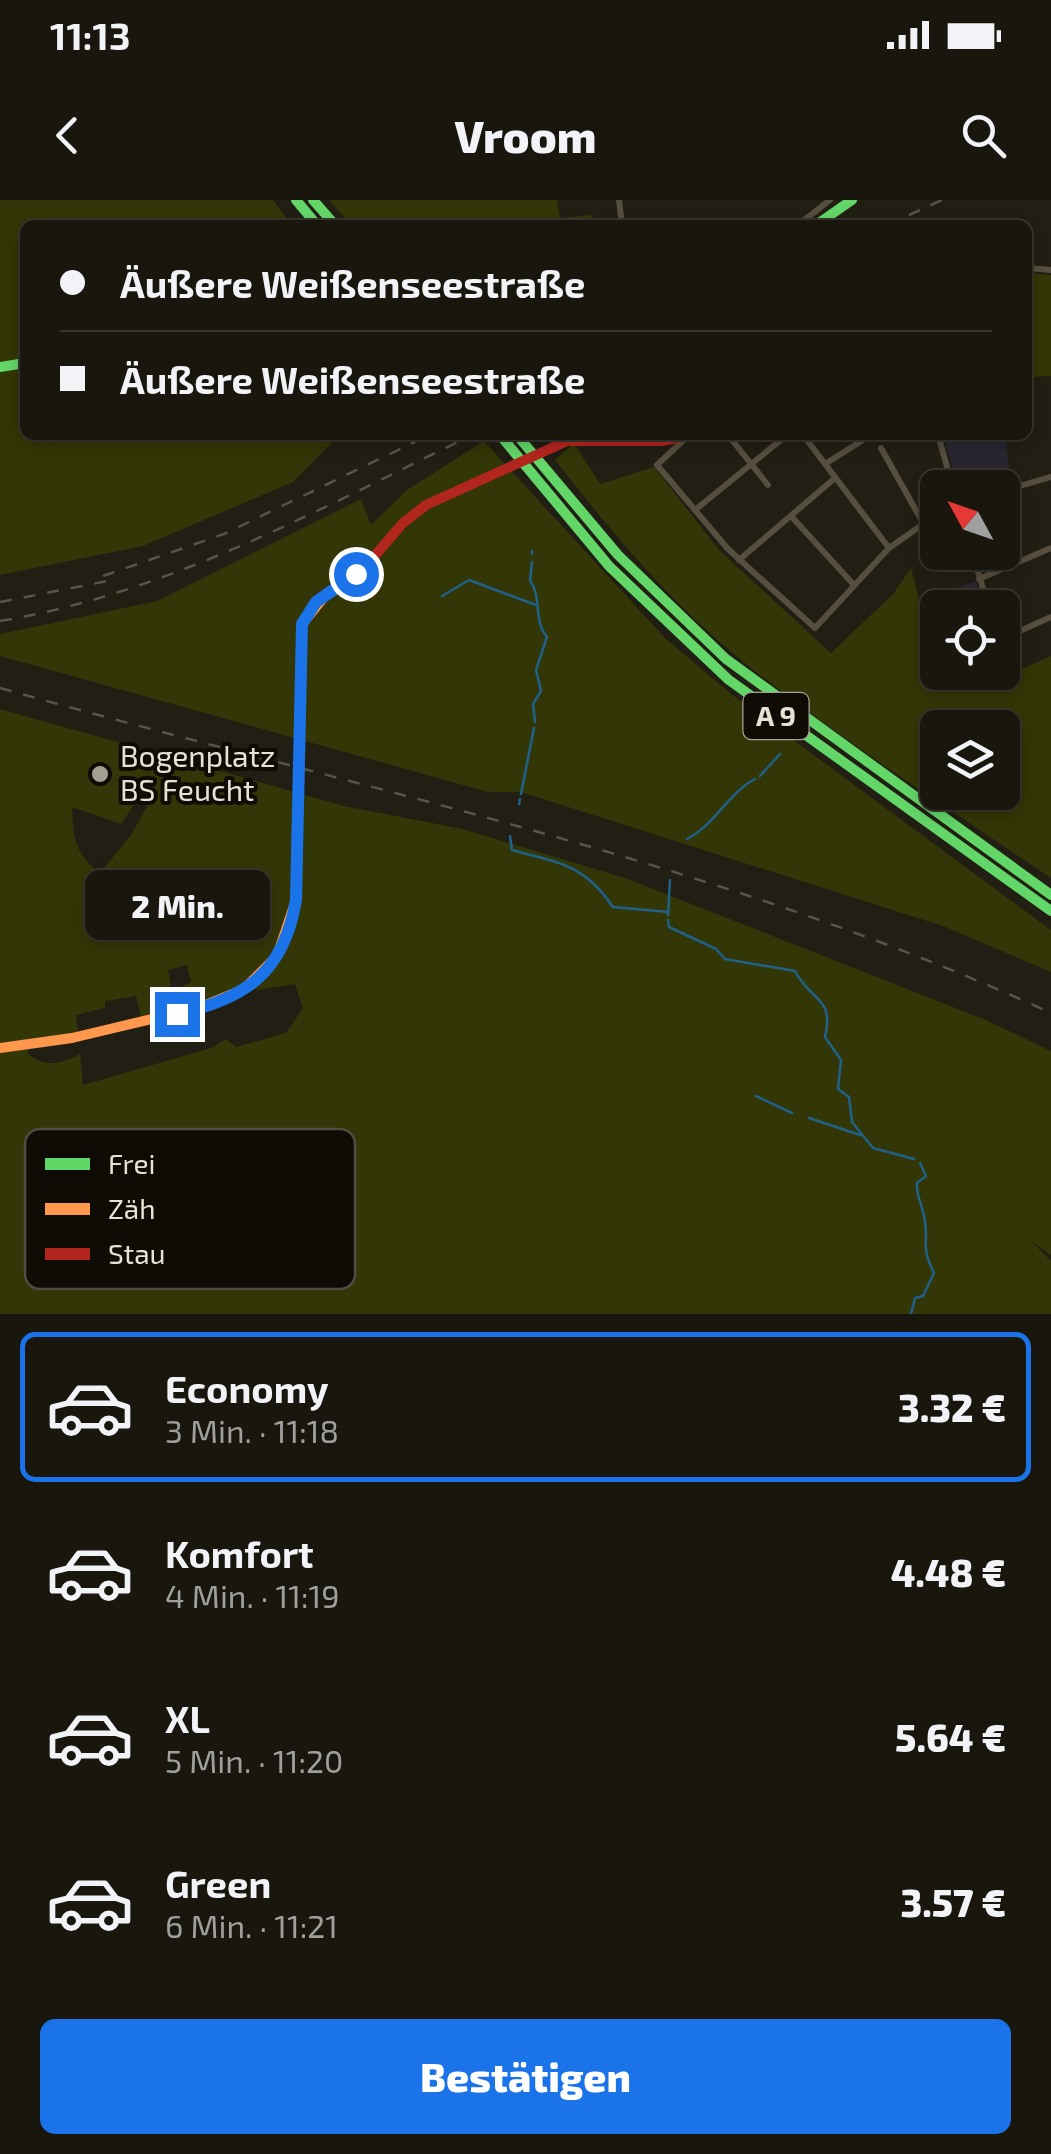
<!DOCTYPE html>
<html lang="de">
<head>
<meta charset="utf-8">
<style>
	:root { --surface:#19160e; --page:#26231c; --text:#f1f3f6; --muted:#9f9f9e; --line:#37352e; --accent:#1a73e8 }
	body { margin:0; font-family:"Exo 2",sans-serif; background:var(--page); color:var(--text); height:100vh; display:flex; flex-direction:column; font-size:38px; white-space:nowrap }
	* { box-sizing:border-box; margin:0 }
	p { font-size:32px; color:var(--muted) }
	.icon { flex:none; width:55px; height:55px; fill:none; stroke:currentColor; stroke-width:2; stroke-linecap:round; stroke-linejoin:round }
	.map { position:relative; height:1114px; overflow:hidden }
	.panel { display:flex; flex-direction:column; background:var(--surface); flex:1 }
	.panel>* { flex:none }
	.guide { position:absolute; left:20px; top:20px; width:1012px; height:220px; border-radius:15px; box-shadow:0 5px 15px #0003,0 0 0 2px var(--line); display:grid; align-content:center; height:220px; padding:0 40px; background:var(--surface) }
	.needle { width:65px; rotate:310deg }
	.buttons { position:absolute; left:920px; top:270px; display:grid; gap:20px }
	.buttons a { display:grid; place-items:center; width:100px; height:100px; border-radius:15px; background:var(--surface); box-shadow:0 5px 15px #0003,0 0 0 2px var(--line); font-size:50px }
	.end { position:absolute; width:45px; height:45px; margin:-22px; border:12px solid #1a73e8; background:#fff; box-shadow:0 0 0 5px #fff }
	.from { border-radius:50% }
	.bubble { position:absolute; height:70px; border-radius:15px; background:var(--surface); box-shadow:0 5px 15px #0003,0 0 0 2px var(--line); font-size:32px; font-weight:800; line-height:70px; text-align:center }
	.guide b { display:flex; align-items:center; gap:35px; height:95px; font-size:38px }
	.guide b+b { border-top:2px solid var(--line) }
	.guide i { width:25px; height:25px; background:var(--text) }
	ul { padding:18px 0 0; list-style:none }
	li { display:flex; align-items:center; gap:30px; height:150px; margin:0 20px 15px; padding:0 20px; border:5px solid transparent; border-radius:15px }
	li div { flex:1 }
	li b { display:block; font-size:38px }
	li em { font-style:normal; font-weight:800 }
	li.selected { border-color:var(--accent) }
	li>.icon { width:90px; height:90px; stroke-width:1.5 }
	.button { display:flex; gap:20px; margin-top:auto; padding:20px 40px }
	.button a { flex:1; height:115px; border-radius:15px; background:var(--accent); color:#fff; font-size:40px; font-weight:800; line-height:115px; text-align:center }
	.status { display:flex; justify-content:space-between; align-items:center; height:70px; padding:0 50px; background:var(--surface); direction:ltr }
	.status svg { height:28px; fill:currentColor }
	header { display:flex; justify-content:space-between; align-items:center; height:130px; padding:0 40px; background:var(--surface); font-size:45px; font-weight:800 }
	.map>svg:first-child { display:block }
	.education { fill:#292632 }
	.green { fill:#333606; fill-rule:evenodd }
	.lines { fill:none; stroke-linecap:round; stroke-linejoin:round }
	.stream { stroke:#206189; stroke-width:2.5 }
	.street { stroke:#564e3f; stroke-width:6 }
	.fast { stroke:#63d668; stroke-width:10 }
	.slow { stroke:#ff974d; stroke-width:10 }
	.jam { stroke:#b3261e; stroke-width:10 }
	.rail { stroke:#595448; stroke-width:2.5; stroke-dasharray:12 12; stroke-linecap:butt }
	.route { stroke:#1a73e8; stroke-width:12 }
	.poi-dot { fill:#a19e92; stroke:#0e0c04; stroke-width:4 }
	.labels { text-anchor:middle; stroke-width:8; stroke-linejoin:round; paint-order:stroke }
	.shield { fill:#0e0c04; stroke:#a5a297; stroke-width:2.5 }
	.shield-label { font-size:28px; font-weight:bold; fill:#e6e3d6 }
	.poi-label { font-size:30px; fill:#e6e3d6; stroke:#0e0c04; text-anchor:start }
	.key { fill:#0e0c04; stroke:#4f4c43; stroke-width:2.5 }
	.key-label { font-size:28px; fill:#e6e3d6 }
</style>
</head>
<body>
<div class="status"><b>11:13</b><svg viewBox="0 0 49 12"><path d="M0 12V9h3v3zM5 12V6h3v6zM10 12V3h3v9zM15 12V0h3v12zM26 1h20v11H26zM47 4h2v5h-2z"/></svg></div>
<header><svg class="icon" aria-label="back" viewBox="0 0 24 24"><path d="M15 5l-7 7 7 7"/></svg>Vroom<svg class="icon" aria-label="search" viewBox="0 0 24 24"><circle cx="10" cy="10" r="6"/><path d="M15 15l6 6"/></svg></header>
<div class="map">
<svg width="1051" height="1114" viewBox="0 0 1051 1114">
	<rect width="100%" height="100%" fill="#211e13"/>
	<g class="education">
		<polygon points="943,235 1005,235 1011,283 959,287"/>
		<polygon points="976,381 984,407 938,408 937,422 920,402"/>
	</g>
	<g class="green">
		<polygon points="0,0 273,0 292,25 25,25 25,235 339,235 293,282 143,346 0,375"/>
		<polygon points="329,0 557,0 560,18 594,15 581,25 351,25"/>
		<polygon points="1028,73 1051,75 1051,176 1028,177"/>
		<polygon points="484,241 665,438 731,494 1051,730 1051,772 943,726 521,592 488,592 0,456 0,434 157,401 361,299 371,325 407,290"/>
		<path d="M574 243 600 284 654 267 720 351 831 453 893 394 911 368 920 402 937 422 938 472H1002L1003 465 1008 475 1051 456V678C945 606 834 536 735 455 666 398 609 329 555 260ZM938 528H1002V592H938Z"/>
		<path d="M0 509 344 606 463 629 628 679 986 820 1051 851V1055L1030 1040 1051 1061V1114H0ZM145 589 154 594 131 635 100 673C75 654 73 637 72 607L121 624ZM187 765 191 782 181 787 185 809 246 786 257 790 295 784 303 808 286 833 236 847 226 839 211 848 83 885 80 854C60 864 47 868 28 854L29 842 78 833 76 815 105 808V801L136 796 141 818 166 813 174 805 168 770Z"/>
	</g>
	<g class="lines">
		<g class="stream">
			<polyline points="532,351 532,354"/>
			<path d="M532 362 530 381C542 395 533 421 547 437L536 470 541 491 533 504 535 522"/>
			<polyline points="442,396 469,380 536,405"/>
			<polyline points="760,576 780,554"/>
			<polyline points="521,594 534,528"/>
			<polyline points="519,604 520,599"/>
			<path d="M510 636 512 650C559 663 584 664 613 707L668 712"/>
			<path d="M687 639C715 625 728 593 755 579"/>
			<polyline points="668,715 670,680"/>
			<path d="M668 720 669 727 716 749 725 759 795 771C810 801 835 797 825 837L841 860 838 889 849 897 852 922 873 948 914 959"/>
			<polyline points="756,896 792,913"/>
			<polyline points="809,918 860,935"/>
			<path d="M911 1114 915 1098 923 1096 934 1073C919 1043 930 1040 924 1016 922 1004 916 996 917 983L926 976 920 963"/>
		</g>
		<g class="street">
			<polyline points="619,0 622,25"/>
			<polyline points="798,25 830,0"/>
			<polyline points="1028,68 1051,70"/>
			<polyline points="728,235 768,285"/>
			<polyline points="803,235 889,348"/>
			<polyline points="938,235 953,288"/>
			<polyline points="686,238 657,265 728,349 815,428 889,348 938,314"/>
			<polyline points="881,248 922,321"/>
			<polyline points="825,264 871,235"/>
			<polyline points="1002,291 1051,277"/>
			<polyline points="695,310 787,235"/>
			<polyline points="791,316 854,385"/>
			<polyline points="972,352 989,408"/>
			<polyline points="739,360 835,278"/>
			<polyline points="979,379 1051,348"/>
			<polyline points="1002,439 1051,417"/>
			<polyline points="938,461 922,481 927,487 934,488 946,472"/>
		</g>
		<g class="fast">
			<polyline points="296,0 317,25"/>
			<polyline points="313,0 335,25"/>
			<polyline points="816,25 852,0"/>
			<polyline points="0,167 25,163"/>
			<polyline points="500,235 609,366 729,480 1051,711"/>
			<polyline points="517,235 618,355 726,459 1051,695"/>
		</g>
		<polyline class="slow" points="0,848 72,838 198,808 244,789 277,756 296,700 302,424 324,397"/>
		<polyline class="jam" points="324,397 365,367 403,323 426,305 567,241 662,241 691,235"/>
		<g class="rail">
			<polyline points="887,25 942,0"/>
			<polyline points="103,376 224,334 429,235"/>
			<polyline points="0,402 118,379"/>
			<path d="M0 421C169 393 319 309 472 235"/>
			<path d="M0 488C352 587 717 660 1051 813"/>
		</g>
	</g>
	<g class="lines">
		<path class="route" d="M177 814C245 799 284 773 296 700L302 424 316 402 356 374"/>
	</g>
	<circle class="poi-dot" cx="100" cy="574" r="10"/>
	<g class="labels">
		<rect class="shield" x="743.5" y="493" width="65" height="46" rx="8"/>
		<g class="shield-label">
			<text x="776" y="526">A 9</text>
		</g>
		<g class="poi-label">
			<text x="120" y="567">Bogenplatz<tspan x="120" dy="34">BS Feucht</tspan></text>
		</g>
	</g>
	<rect x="25" y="929" width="330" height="160" rx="15" class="key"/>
	<rect x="45" y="958" width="45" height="12" fill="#63d668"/>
	<rect x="45" y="1003" width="45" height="12" fill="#ff974d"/>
	<rect x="45" y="1048" width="45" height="12" fill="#b3261e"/>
	<g class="key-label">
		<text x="108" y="974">Frei</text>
		<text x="108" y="1019">Zäh</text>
		<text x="108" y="1064">Stau</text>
	</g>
</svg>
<div class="buttons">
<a><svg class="needle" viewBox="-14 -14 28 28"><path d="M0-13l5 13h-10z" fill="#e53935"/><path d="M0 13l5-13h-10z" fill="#9f9f9e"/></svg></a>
<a><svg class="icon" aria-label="locate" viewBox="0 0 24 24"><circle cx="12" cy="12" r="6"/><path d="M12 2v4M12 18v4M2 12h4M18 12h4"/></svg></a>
<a><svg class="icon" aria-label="layers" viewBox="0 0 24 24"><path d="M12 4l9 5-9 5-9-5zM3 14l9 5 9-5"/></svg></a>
</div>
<i class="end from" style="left:356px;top:374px"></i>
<i class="end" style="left:177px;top:814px"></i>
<div class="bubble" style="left:85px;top:670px;width:185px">2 Min.</div>
<div class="guide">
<b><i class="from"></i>Äußere Weißenseestraße</b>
<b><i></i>Äußere Weißenseestraße</b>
</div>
</div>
<section class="panel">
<ul>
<li class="selected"><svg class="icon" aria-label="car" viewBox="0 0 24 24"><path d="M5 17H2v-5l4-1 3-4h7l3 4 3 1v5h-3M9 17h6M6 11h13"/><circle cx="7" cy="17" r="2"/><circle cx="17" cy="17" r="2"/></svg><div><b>Economy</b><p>3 Min. · 11:18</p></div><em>3.32 €</em></li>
<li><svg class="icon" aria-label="car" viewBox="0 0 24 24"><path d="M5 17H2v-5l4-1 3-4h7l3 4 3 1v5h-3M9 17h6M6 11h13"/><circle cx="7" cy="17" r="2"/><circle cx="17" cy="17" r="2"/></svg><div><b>Komfort</b><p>4 Min. · 11:19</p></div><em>4.48 €</em></li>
<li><svg class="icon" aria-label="car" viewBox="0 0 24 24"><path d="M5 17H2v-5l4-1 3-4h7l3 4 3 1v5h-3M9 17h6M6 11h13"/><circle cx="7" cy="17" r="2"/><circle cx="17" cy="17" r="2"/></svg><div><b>XL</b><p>5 Min. · 11:20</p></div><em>5.64 €</em></li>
<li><svg class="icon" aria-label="car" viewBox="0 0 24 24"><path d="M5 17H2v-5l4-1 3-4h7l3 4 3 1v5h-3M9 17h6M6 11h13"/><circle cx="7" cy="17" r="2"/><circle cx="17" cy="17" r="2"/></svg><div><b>Green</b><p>6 Min. · 11:21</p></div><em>3.57 €</em></li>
</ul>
<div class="button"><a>Bestätigen</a></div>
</section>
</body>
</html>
